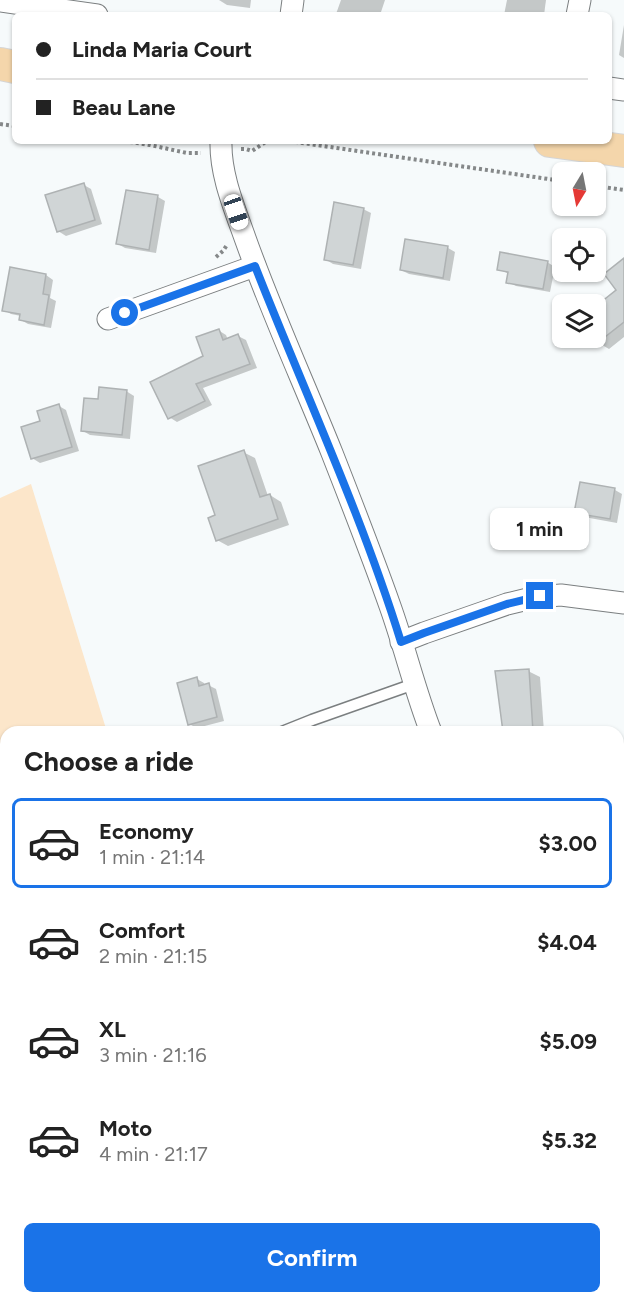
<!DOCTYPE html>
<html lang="en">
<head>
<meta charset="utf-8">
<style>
	:root { --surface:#fff; --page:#f6f6f6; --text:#222; --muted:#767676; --line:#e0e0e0; --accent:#1a73e8 }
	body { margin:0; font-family:Figtree,sans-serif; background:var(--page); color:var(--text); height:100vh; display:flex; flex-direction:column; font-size:22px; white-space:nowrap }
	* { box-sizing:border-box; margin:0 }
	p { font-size:20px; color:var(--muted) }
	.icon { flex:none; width:33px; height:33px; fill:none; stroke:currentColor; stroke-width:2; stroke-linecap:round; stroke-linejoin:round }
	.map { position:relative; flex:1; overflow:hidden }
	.details { position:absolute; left:0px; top:726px; width:624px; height:578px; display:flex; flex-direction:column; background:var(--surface); border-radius:18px 18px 0 0; box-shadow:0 2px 4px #0004 }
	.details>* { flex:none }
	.guide { position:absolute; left:12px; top:12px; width:600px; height:132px; border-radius:9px; box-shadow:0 2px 4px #0004; display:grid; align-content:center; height:132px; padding:0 24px; background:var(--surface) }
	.needle { width:39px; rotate:190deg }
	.buttons { position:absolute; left:552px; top:162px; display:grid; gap:12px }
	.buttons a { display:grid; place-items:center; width:54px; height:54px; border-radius:9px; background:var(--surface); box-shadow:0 2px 4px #0004; font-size:30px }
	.end { position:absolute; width:27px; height:27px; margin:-14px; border:8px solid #1a73e8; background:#fff; box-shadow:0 0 0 3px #fff }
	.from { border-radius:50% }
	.bubble { position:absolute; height:42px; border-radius:9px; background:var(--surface); box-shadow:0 2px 4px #0004; font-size:20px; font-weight:700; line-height:42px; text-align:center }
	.car { position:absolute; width:18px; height:36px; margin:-18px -9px; border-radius:8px; box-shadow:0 0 4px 2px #0007; background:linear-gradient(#fff 24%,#345 0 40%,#fff 0 76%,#345 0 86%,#fff 0) }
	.guide b { display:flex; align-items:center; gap:21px; height:57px; font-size:22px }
	.guide b+b { border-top:2px solid var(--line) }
	.guide i { width:15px; height:15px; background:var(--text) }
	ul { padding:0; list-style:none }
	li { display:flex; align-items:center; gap:18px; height:90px; margin:0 12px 9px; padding:0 12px; border:3px solid transparent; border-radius:9px }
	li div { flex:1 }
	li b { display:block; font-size:22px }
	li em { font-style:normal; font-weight:700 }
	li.active { border-color:var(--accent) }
	li>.icon { width:54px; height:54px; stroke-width:1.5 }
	h2 { padding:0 24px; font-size:27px; line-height:72px }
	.action { display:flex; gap:12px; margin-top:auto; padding:12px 24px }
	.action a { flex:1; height:69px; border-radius:9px; background:var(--accent); color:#fff; font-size:24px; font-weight:700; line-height:69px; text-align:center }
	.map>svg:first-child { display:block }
	.green { fill:#fce6ca }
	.shadow { fill:#0003 }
	.building { fill:#d0d5d6; stroke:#aeb2b3; stroke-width:1.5 }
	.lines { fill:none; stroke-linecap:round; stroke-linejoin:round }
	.lane-casing { stroke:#7b7f80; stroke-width:13 }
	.street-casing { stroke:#7b7f80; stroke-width:23 }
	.primary-casing { stroke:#d5d5d5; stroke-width:34 }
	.path { stroke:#858889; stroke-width:4; stroke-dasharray:3 3; stroke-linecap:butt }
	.lane { stroke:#fff; stroke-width:10 }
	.street { stroke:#fff; stroke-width:21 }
	.primary { stroke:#f4d6ab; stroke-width:32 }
	.route { stroke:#1a73e8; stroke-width:8 }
</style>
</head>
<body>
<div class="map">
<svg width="624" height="1303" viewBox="0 0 624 1303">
	<rect width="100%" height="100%" fill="#f6fafb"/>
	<g class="green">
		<polygon points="31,484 107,732 6,732 6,982 0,976 0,498"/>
		<polygon points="0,1050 6,1059 6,1298 37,1298 27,1303 0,1303"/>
	</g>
	<g class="shadow">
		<polygon points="219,0 251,0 250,8 227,5"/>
		<polygon points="341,0 385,0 380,15 338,15 336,14"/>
		<polygon points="507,0 546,0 544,15 504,15"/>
		<polygon points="624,25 624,58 619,55"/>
		<polygon points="84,185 91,189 102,224 66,236 58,231"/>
		<polygon points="127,191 158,197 165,201 156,253 125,248 118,244"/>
		<polygon points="363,209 371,213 361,269 333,264 325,259"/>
		<polygon points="448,248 455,252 450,281 409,274 401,270"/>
		<polygon points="624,260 624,337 609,349 597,342 594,338 596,338 596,308 619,290"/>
		<polygon points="547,262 555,267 550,292 516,286 508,282 509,274 499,269"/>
		<polygon points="46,275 53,280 50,298 56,301 51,328 28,324 21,320 21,316 11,314 4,310"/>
		<polygon points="218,330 226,335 228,340 238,336 246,340 257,368 203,388 212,405 177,422 169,417 205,357"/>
		<polygon points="126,391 134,396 130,439 90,435 83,431 100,400"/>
		<polygon points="59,406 66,410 79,451 40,463 32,458 42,422"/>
		<polygon points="243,452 255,458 268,496 270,495 281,502 289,525 228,546 217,540 217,516"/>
		<polygon points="581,484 615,490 622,494 617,523 584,517 576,512"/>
		<polygon points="528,671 540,677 544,732 505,732"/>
		<polygon points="197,679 204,683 205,686 208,685 216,689 224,721 197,728 189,724"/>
		<polygon points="620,888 624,890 624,948 618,943 618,889"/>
		<polygon points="178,1298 236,1298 237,1303 179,1303"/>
	</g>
	<g class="building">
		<polygon points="84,183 95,220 57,232 45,195"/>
		<polygon points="126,190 158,195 149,250 116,244"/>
		<polygon points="334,202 364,208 353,265 324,260"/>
		<polygon points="405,239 448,246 443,278 400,270"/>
		<polygon points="500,252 548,261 543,289 506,283 508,272 497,270"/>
		<polygon points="624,258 624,322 596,344 596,306 616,290 604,274"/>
		<polygon points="10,267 46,274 43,294 49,295 44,325 19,320 20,314 2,311"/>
		<polygon points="219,329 223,340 238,334 250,364 196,384 205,401 168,419 150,382 203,356 196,337"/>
		<polygon points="99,387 127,390 122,435 81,431 84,398 98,399"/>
		<polygon points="59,404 72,447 31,459 21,427 40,421 37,411"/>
		<polygon points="244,450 260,497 270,494 278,519 216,541 208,518 215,515 198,466"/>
		<polygon points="580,482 615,488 610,519 574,513"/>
		<polygon points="529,669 533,732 503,732 495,671"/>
		<polygon points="197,677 199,686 209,683 217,717 188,725 177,683"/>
	</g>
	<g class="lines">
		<defs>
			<polyline id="lane" points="282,732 312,720 414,684"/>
			<g id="street">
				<polyline points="0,1 97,15"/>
				<polyline points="291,15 293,0"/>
				<polyline points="577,15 580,0"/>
				<polyline points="609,88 624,90"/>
				<path d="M221 141C220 174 234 207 245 238 271 311 303 381 332 453 352 504 372 555 390 606 405 648 415 691 431 732"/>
				<polyline points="108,319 255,266"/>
				<polyline points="401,642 424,633 507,604 536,597 561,595 624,603"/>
				<polyline points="0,1010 6,1017"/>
				<polyline points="618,1128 624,1139"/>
				<polyline points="121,1298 122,1303"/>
			</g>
			<g id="primary">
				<polyline points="0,64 15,67"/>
				<polyline points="550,141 624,151"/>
			</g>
		</defs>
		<use href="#lane" class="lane-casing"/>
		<use href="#street" class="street-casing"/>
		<use href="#primary" class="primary-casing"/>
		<g class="path">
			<polyline points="0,124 15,126"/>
			<polyline points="124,141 150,145 187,153 201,153"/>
			<polyline points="289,141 562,181"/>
			<polyline points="241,149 246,149 252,151 267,141"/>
			<polyline points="596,186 624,190"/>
			<polyline points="216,257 223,251 227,245"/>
			<polyline points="0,872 6,868"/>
		</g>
		<use href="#lane" class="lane"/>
		<use href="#street" class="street"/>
		<use href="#primary" class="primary"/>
	</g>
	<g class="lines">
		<path class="route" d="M125 313 255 266C304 391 361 513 401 642L424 633 507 604 540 596"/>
	</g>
</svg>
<div class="buttons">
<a><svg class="needle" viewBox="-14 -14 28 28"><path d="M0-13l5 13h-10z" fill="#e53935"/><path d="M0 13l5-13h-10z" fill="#767676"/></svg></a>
<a><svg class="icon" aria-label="locate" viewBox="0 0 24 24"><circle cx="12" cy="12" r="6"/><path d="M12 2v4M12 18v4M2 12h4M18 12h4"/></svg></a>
<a><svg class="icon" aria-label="layers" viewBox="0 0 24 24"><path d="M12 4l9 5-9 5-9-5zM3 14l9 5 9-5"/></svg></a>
</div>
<i class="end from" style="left:125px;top:313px"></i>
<i class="end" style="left:540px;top:596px"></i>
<div class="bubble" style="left:490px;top:508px;width:99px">1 min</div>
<i class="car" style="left:236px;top:212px;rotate:161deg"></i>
<div class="guide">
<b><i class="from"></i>Linda Maria Court</b>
<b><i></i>Beau Lane</b>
</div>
<section class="details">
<h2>Choose a ride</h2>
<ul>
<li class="active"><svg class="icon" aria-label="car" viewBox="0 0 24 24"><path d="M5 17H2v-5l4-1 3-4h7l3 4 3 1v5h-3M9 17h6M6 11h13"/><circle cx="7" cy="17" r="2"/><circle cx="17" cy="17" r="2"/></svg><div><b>Economy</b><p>1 min · 21:14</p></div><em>$3.00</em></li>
<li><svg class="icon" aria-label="car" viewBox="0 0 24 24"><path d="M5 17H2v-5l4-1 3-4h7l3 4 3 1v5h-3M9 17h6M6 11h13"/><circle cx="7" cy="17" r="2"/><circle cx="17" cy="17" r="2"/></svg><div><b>Comfort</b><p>2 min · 21:15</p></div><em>$4.04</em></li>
<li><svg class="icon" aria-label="car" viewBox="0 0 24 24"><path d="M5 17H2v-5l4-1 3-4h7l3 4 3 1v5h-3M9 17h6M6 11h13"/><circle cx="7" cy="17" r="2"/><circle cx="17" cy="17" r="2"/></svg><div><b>XL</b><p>3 min · 21:16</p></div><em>$5.09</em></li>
<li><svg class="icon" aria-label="car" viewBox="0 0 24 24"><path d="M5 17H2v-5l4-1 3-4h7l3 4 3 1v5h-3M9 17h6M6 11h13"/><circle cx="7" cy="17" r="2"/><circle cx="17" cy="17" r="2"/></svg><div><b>Moto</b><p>4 min · 21:17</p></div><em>$5.32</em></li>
</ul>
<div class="action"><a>Confirm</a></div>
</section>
</div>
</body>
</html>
